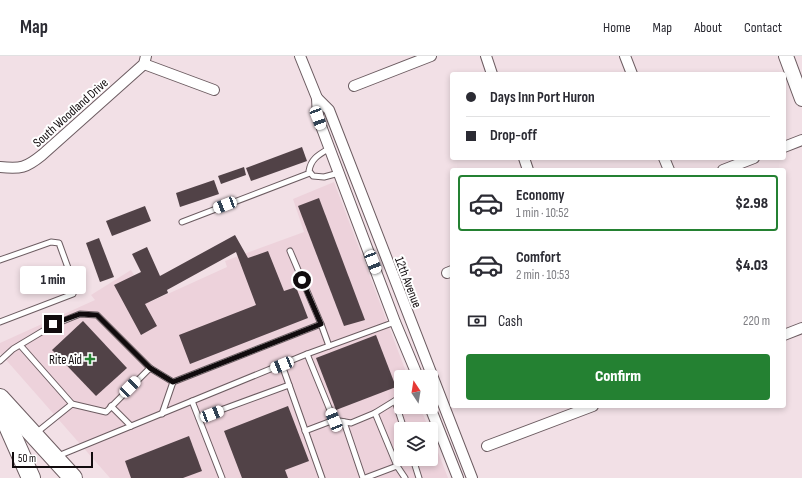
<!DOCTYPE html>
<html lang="en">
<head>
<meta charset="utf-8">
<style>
	:root { --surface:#fff; --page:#f2f2f3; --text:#2b2b33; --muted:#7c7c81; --line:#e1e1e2; --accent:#248132 }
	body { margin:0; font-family:"Sofia Sans Condensed",sans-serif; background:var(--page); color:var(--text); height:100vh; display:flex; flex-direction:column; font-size:15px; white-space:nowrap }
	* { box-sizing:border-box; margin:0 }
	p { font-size:13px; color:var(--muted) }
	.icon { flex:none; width:22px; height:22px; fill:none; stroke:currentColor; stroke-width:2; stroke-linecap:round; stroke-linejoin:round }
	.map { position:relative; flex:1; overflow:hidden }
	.side { position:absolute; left:450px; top:112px; width:336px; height:240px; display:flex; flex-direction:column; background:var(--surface); border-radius:4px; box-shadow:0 2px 6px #0003 }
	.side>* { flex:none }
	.top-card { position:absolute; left:450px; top:16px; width:336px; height:88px; border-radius:4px; box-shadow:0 2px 6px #0003; display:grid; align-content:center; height:88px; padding:0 16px; background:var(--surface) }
	.needle { width:26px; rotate:348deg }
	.controls { position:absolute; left:394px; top:314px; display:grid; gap:8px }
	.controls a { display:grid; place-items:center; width:44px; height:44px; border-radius:4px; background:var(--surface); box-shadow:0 2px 6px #0003; font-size:20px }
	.scale { position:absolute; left:12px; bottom:10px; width:81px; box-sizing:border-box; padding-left:4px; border:2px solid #110b0d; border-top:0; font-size:11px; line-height:14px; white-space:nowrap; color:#110b0d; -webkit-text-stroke:3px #fff; paint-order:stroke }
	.end { position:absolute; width:18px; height:18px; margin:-9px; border:5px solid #110b0d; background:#fff; box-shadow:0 0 0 2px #fff }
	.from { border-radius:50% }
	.bubble { position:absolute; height:28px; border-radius:4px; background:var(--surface); box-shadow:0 2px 6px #0003; font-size:13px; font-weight:800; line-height:28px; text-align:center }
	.car { position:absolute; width:12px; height:24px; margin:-12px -6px; border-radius:5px; box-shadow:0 0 3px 1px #0007; background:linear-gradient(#fff 24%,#345 0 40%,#fff 0 76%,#345 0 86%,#fff 0) }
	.top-card b { display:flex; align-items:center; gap:14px; height:38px; font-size:15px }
	.top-card b+b { border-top:1px solid var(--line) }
	.top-card i { width:10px; height:10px; background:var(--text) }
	ul { padding:7px 0 0; list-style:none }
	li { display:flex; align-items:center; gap:12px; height:56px; margin:0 8px 6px; padding:0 8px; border:2px solid transparent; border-radius:4px }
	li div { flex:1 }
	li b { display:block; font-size:15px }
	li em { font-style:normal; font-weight:800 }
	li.selected { border-color:var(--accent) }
	li>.icon { width:36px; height:36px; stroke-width:1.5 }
	.pay { display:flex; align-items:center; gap:10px; height:44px; padding:0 16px; font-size:15px }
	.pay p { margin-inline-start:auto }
	.primary-button { display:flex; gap:8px; margin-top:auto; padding:8px 16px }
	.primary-button a { flex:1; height:46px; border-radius:4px; background:var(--accent); color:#fff; font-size:16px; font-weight:800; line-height:46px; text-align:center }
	header { display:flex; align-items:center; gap:24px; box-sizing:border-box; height:56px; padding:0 20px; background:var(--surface); border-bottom:1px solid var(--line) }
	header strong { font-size:19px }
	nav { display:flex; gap:22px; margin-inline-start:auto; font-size:14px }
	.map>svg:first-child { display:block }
	.built { fill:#edd2db }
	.building { fill:#514247 }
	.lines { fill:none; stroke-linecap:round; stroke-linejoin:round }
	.lane-casing { stroke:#6c5c61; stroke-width:7 }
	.street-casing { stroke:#6c5c61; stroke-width:12 }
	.secondary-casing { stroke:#6c5c61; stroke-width:16 }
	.highway-casing { stroke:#6c5c61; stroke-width:20 }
	.lane { stroke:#fff; stroke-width:5 }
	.street { stroke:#fff; stroke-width:10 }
	.secondary { stroke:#fff; stroke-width:14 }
	.highway { stroke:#fff; stroke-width:18 }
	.route { stroke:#110b0d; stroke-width:5 }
	.poi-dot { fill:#248132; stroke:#fff; stroke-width:1.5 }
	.labels { text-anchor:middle; stroke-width:4; stroke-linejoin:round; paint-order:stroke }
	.street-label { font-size:13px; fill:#110b0d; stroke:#fff }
	.poi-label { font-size:13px; fill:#110b0d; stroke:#fff; text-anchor:end }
</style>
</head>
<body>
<header>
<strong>Map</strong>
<nav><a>Home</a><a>Map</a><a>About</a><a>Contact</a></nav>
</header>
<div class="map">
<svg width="802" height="422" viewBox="0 0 802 422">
	<rect width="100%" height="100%" fill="#f2e0e6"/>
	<polygon class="built" points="334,126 408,321 401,321 401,351 420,351 429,373 401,373 401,403 431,403 431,378 448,422 110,422 0,297 0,287 95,244 91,239 131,214 150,246 227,211 225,205 304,176 293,143"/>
	<g class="building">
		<polygon points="302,91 307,105 251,125 246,112"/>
		<polygon points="244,111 246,119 221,128 218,120"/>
		<polygon points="214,124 219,138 180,151 176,137"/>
		<polygon points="319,142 365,264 344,270 298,150"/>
		<polygon points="145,150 151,165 112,180 106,165"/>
		<polygon points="235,179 248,202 268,195 284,235 296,231 308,262 190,308 179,279 256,249 236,196 167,234 168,237 145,248 157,270 141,279 114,229 141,216 132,198 147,191 160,220"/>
		<polygon points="99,182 114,221 100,226 86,187"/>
		<polygon points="83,265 127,312 96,340 52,294"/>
		<polygon points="376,279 396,331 336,354 316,302"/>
		<polygon points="288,350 309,405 285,414 288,422 242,422 224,375"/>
		<polygon points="189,380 202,415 183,422 131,422 125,405"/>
	</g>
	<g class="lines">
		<defs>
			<g id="lane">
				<path d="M330 92C320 98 311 102 309 115L313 120 324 121 339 117"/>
				<polyline points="182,166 310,117"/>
				<polyline points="290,195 321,268"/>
				<polyline points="0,204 51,186 59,187 75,231 73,238 0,266"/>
				<polyline points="307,298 334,364 351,367 375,357 397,410 405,422"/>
				<polyline points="0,305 13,293 53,269 80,258 97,259 150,312 106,356 72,348 20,289"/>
				<polyline points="282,309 322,422"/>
				<polyline points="150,312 173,326 321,268 329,290"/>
				<polyline points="192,345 222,422"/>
				<polyline points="395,345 404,373"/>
				<polyline points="111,350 131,370"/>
				<polyline points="375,357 401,341"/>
				<polyline points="162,358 173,326"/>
				<polyline points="199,362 289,329"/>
				<polyline points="344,366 363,422"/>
				<polyline points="305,375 334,364"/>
				<polyline points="36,377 72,348"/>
				<polyline points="58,400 307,298 395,266"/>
				<polyline points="413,403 419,422"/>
				<polyline points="365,422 397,410"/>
			</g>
			<g id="street">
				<polyline points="300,0 317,42 318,62 395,266 418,321"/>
				<polyline points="486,0 492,18"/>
				<polyline points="625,0 632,18"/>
				<polyline points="144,8 214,34"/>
				<polyline points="354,30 431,0"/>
				<polyline points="317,42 329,54 472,422"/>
				<polyline points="784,91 802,84"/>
				<polyline points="524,102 528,114"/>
				<polyline points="664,102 669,114"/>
				<path d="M0 111C21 113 26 112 42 99L144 8 146 0"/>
				<polyline points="723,114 754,102"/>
				<polyline points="447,217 452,215"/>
				<polyline points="784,279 802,272"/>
				<polyline points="430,351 458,422"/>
				<polyline points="487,390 593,350"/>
			</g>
			<polyline id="secondary" points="786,0 802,43"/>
			<g id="highway">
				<polyline points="0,342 73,422"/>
				<polyline points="0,352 31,422"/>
			</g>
		</defs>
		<use href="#lane" class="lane-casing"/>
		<use href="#street" class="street-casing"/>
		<use href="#secondary" class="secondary-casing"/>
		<use href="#highway" class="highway-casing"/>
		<use href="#lane" class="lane"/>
		<use href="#street" class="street"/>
		<use href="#secondary" class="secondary"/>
		<use href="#highway" class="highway"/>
	</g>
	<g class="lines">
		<polyline class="route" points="53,268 80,258 97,259 150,312 173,326 321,268 302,224"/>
	</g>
	<path class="poi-dot" d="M88 297h4v4h4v4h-4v4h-4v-4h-4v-4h4z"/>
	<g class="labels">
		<g class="street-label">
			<text transform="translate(70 56) rotate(-42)" y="5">South Woodland Drive</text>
			<text transform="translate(409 226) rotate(69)" y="5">12th Avenue</text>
		</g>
		<g class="poi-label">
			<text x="82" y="308">Rite Aid</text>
		</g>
	</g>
</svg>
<div class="controls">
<a><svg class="needle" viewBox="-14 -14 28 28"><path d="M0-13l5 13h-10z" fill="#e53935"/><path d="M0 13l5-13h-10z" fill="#7c7c81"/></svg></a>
<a><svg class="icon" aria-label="layers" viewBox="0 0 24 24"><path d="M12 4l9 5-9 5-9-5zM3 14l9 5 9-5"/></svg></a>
</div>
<div class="scale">50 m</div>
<i class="end from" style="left:302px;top:224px"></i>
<i class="end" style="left:53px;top:268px"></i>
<div class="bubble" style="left:20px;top:210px;width:66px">1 min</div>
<i class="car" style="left:318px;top:62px;rotate:160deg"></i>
<i class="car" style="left:225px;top:149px;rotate:249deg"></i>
<i class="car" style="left:373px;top:206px;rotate:159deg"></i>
<i class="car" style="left:282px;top:309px;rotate:248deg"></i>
<i class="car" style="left:130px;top:331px;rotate:45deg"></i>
<i class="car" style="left:212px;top:358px;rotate:69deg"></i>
<i class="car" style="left:334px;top:364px;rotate:338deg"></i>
<div class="top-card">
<b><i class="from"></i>Days Inn Port Huron</b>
<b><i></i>Drop-off</b>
</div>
<section class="side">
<ul>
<li class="selected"><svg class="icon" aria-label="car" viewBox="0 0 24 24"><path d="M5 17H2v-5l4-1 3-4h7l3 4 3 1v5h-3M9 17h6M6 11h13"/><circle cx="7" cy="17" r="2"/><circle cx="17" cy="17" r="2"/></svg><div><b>Economy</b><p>1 min · 10:52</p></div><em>$2.98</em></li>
<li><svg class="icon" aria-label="car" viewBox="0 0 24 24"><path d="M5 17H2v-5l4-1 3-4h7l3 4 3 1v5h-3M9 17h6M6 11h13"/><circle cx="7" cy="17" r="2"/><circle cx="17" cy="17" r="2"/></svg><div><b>Comfort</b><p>2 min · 10:53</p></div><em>$4.03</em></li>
</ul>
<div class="pay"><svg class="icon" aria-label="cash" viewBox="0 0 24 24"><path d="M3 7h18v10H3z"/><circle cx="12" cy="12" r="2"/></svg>Cash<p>220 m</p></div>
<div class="primary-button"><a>Confirm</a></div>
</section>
</div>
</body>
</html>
